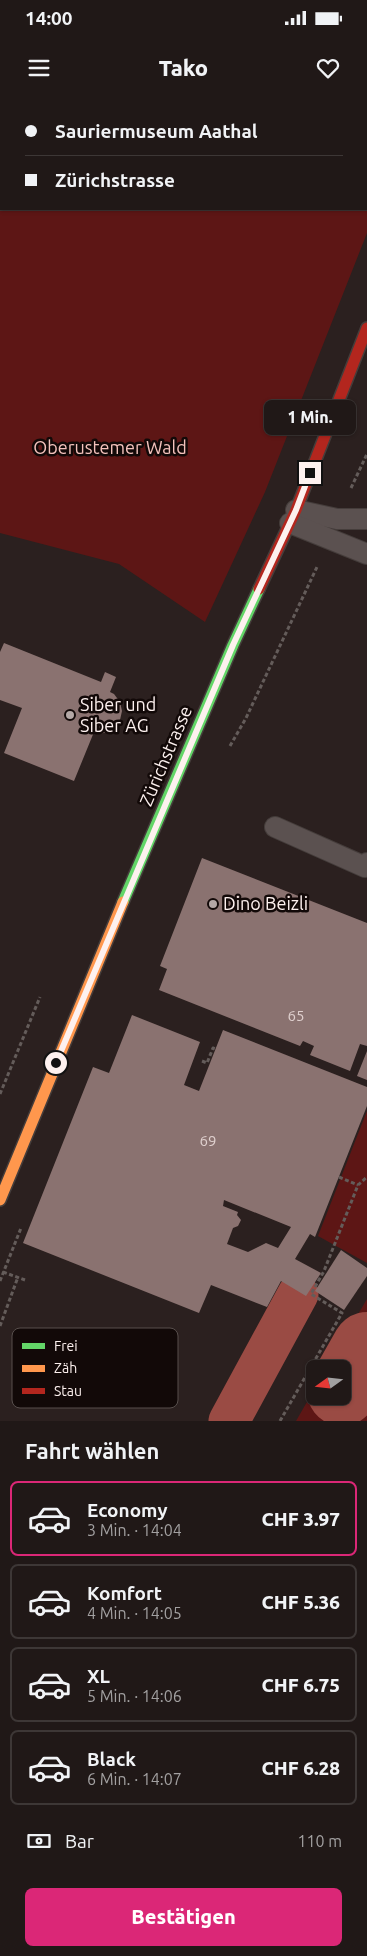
<!DOCTYPE html>
<html lang="de">
<head>
<meta charset="utf-8">
<style>
	:root { --surface:#201817; --page:#2d2524; --text:#f1f3f6; --muted:#a2a0a1; --line:#3d3736; --accent:#db2777 }
	body { margin:0; font-family:Ubuntu,sans-serif; background:var(--page); color:var(--text); height:100vh; display:flex; flex-direction:column; font-size:19px; white-space:nowrap }
	* { box-sizing:border-box; margin:0 }
	p { font-size:16px; color:var(--muted) }
	.icon { flex:none; width:28px; height:28px; fill:none; stroke:currentColor; stroke-width:2; stroke-linecap:round; stroke-linejoin:round }
	.map { position:relative; height:1321px; overflow:hidden }
	.side { display:flex; flex-direction:column; background:var(--surface); flex:1 }
	.side>* { flex:none }
	.guide { position:absolute; left:0px; top:0px; width:368px; height:110px; box-shadow:0 1px 4px #0004,0 0 0 1px var(--line); display:grid; align-content:center; height:110px; padding:0 25px; background:var(--surface) }
	.needle { width:32px; rotate:255deg }
	.fabs { position:absolute; left:306px; top:1260px; display:grid; gap:10px }
	.fabs a { display:grid; place-items:center; width:45px; height:45px; border-radius:8px; background:var(--surface); box-shadow:0 1px 4px #0004,0 0 0 1px var(--line); font-size:25px }
	.end { position:absolute; width:22px; height:22px; margin:-11px; border:6px solid #fdf1ef; background:#111; box-shadow:0 0 0 2px #111 }
	.from { border-radius:50% }
	.bubble { position:absolute; height:35px; border-radius:8px; background:var(--surface); box-shadow:0 1px 4px #0004,0 0 0 1px var(--line); font-size:16px; font-weight:800; line-height:35px; text-align:center }
	.guide b { display:flex; align-items:center; gap:18px; height:48px; font-size:19px }
	.guide b+b { border-top:1px solid var(--line) }
	.guide i { width:12px; height:12px; background:var(--text) }
	ul { padding:0; list-style:none }
	li { display:flex; align-items:center; gap:15px; height:75px; margin:0 10px 8px; padding:0 15px; border:2px solid var(--line); border-radius:8px }
	li div { flex:1 }
	li b { display:block; font-size:19px }
	li em { font-style:normal; font-weight:800 }
	li.active { border-color:var(--accent) }
	li>.icon { width:45px; height:45px; stroke-width:1.5 }
	h2 { padding:0 25px; font-size:22px; line-height:60px }
	.pay { display:flex; align-items:center; gap:12px; height:55px; padding:0 25px; font-size:19px }
	.pay p { margin-inline-start:auto }
	.button { display:flex; gap:10px; margin-top:auto; padding:10px 25px }
	.button a { flex:1; height:58px; border-radius:8px; background:var(--accent); color:#fff; font-size:20px; font-weight:800; line-height:58px; text-align:center }
	.status { display:flex; justify-content:space-between; align-items:center; height:35px; padding:0 25px; background:var(--surface); direction:ltr }
	.status svg { height:14px; fill:currentColor }
	header { display:flex; justify-content:space-between; align-items:center; height:65px; padding:0 25px; background:var(--surface); font-size:22px; font-weight:800 }
	.map>svg:first-child { display:block }
	.green { fill:#5d1615; fill-rule:evenodd }
	.lines { fill:none; stroke-linecap:round; stroke-linejoin:round }
	.canal { stroke:#9a4b44; stroke-width:41 }
	.river { stroke:#9a4b44; stroke-width:70 }
	.building { fill:#8a7270; fill-rule:evenodd }
	.lane-casing { stroke:#453d3b; stroke-width:22 }
	.fast-casing { stroke:#453d3b; stroke-width:14 }
	.slow-casing { stroke:#453d3b; stroke-width:14 }
	.jam-casing { stroke:#453d3b; stroke-width:14 }
	.path { stroke:#645c5a; stroke-width:3; stroke-dasharray:4 2.5; stroke-linecap:butt }
	.lane { stroke:#5b5150; stroke-width:20 }
	.fast { stroke:#63d668; stroke-width:11 }
	.slow { stroke:#ff974d; stroke-width:11 }
	.jam { stroke:#b3261e; stroke-width:11 }
	.route { stroke:#fdf1ef; stroke-width:6 }
	.poi-dot { fill:#b4a8a6; stroke:#120908; stroke-width:2 }
	.labels { text-anchor:middle; stroke-width:5; stroke-linejoin:round; paint-order:stroke }
	.number-label { font-size:15px; fill:#e0d1cf }
	.park-label { font-size:18px; fill:#f4c2bc; stroke:#120908 }
	.poi-label { font-size:18px; fill:#fdf1ef; stroke:#120908; text-anchor:start }
	.street-label { font-size:18px; fill:#fdf1ef; stroke:#120908 }
	.key { fill:#120908; stroke:#584f4d; stroke-width:1 }
	.key-label { font-size:14px; fill:#fdf1ef }
</style>
</head>
<body>
<div class="status"><b>14:00</b><svg viewBox="0 0 49 12"><path d="M0 12V9h3v3zM5 12V6h3v6zM10 12V3h3v9zM15 12V0h3v12zM26 1h20v11H26zM47 4h2v5h-2z"/></svg></div>
<header><svg class="icon" aria-label="menu" viewBox="0 0 24 24"><path d="M4 6h16M4 12h16M4 18h16"/></svg>Tako<svg class="icon" aria-label="heart" viewBox="0 0 24 24"><path d="M12 20l-8-8c-3-5 5-10 8-4 3-6 11-1 8 4z"/></svg></header>
<div class="map">
<svg width="367" height="1321" viewBox="0 0 367 1321">
	<rect width="100%" height="100%" fill="#2b201f"/>
	<g class="green">
		<path d="M0 0H367V133L265 392 205 522 119 464 0 433ZM1 1H366V109H1Z"/>
		<polygon points="367,1011 367,1163 318,1136"/>
		<polygon points="367,1199 367,1321 296,1321 315,1288 315,1296 342,1296 342,1269 326,1269"/>
	</g>
	<g class="lines">
		<polyline class="canal" points="229,1321 298,1194"/>
		<polyline class="river" points="342,1291 367,1247"/>
	</g>
	<g class="building">
		<polygon points="4,543 101,582 105,572 116,577 110,592 114,594 120,602 122,611 120,620 115,628 108,632 99,634 94,632 74,681 4,653 22,608 0,600 0,552"/>
		<polygon points="202,758 367,823 367,946 360,944 350,971 310,955 314,946 303,941 300,946 159,890 167,869 160,866"/>
		<path d="M132 915 200 942 184 985 199 991 223 930 367 987V1006L315 1137 310 1134 295 1159 321 1173 306 1196 281 1181 267 1207 211 1185 199 1213 23 1143 93 967 109 973ZM224 1100 291 1127 278 1148 266 1143 248 1152 227 1144 233 1128 238 1126 241 1120 237 1115 238 1112 223 1106Z"/>
		<polygon points="367,951 367,980 357,976"/>
		<polygon points="341,1150 367,1168 367,1176 344,1210 315,1191"/>
	</g>
	<g class="lines">
		<defs>
			<g id="lane">
				<polyline points="296,410 337,419 367,419"/>
				<polyline points="290,423 367,454"/>
				<polyline points="275,727 365,767 367,763"/>
			</g>
			<polyline id="fast" points="123,802 233,545 259,489"/>
			<polyline id="slow" points="0,1100 123,802"/>
			<polyline id="jam" points="259,489 296,410 367,228"/>
		</defs>
		<use href="#lane" class="lane-casing"/>
		<use href="#fast" class="fast-casing"/>
		<use href="#slow" class="slow-casing"/>
		<use href="#jam" class="jam-casing"/>
		<g class="path">
			<polyline points="351,388 367,354"/>
			<polyline points="230,646 246,618 317,467"/>
			<polyline points="202,961 207,963 213,948 216,949"/>
			<polyline points="0,994 40,897"/>
			<polyline points="339,1077 358,1085"/>
			<polyline points="3,1172 25,1180"/>
			<polyline points="0,1181 21,1128"/>
			<polyline points="0,1226 18,1177"/>
			<polyline points="280,1321 342,1213 311,1194 324,1171 358,1085 367,1077"/>
		</g>
		<use href="#lane" class="lane"/>
		<use href="#fast" class="fast"/>
		<use href="#slow" class="slow"/>
		<use href="#jam" class="jam"/>
	</g>
	<g class="lines">
		<polyline class="route" points="56,963 233,545 296,410 310,373"/>
	</g>
	<g class="poi-dot">
		<circle cx="70" cy="615" r="5"/>
		<circle cx="213" cy="804" r="5"/>
	</g>
	<g class="labels">
		<g class="number-label">
			<text x="296" y="921">65</text>
			<text x="208" y="1046">69</text>
		</g>
		<g class="park-label">
			<text x="110" y="354">Oberustemer Wald</text>
		</g>
		<g class="poi-label">
			<text x="80" y="611">Siber und<tspan x="80" dy="21">Siber AG</tspan></text>
			<text x="223" y="810">Dino Beizli</text>
		</g>
		<g class="street-label">
			<text transform="translate(166 656) rotate(-67)" y="6">Zürichstrasse</text>
		</g>
	</g>
	<rect x="12" y="1228" width="166" height="80" rx="8" class="key"/>
	<rect x="22" y="1243" width="23" height="6" fill="#63d668"/>
	<rect x="22" y="1265" width="23" height="7" fill="#ff974d"/>
	<rect x="22" y="1288" width="23" height="6" fill="#b3261e"/>
	<g class="key-label">
		<text x="54" y="1251">Frei</text>
		<text x="54" y="1273">Zäh</text>
		<text x="54" y="1296">Stau</text>
	</g>
</svg>
<div class="fabs">
<a><svg class="needle" viewBox="-14 -14 28 28"><path d="M0-13l5 13h-10z" fill="#e53935"/><path d="M0 13l5-13h-10z" fill="#a2a0a1"/></svg></a>
</div>
<i class="end from" style="left:56px;top:963px"></i>
<i class="end" style="left:310px;top:373px"></i>
<div class="bubble" style="left:264px;top:300px;width:92px">1 Min.</div>
<div class="guide">
<b><i class="from"></i>Sauriermuseum Aathal</b>
<b><i></i>Zürichstrasse</b>
</div>
</div>
<section class="side">
<h2>Fahrt wählen</h2>
<ul>
<li class="active"><svg class="icon" aria-label="car" viewBox="0 0 24 24"><path d="M5 17H2v-5l4-1 3-4h7l3 4 3 1v5h-3M9 17h6M6 11h13"/><circle cx="7" cy="17" r="2"/><circle cx="17" cy="17" r="2"/></svg><div><b>Economy</b><p>3 Min. · 14:04</p></div><em>CHF 3.97</em></li>
<li><svg class="icon" aria-label="car" viewBox="0 0 24 24"><path d="M5 17H2v-5l4-1 3-4h7l3 4 3 1v5h-3M9 17h6M6 11h13"/><circle cx="7" cy="17" r="2"/><circle cx="17" cy="17" r="2"/></svg><div><b>Komfort</b><p>4 Min. · 14:05</p></div><em>CHF 5.36</em></li>
<li><svg class="icon" aria-label="car" viewBox="0 0 24 24"><path d="M5 17H2v-5l4-1 3-4h7l3 4 3 1v5h-3M9 17h6M6 11h13"/><circle cx="7" cy="17" r="2"/><circle cx="17" cy="17" r="2"/></svg><div><b>XL</b><p>5 Min. · 14:06</p></div><em>CHF 6.75</em></li>
<li><svg class="icon" aria-label="car" viewBox="0 0 24 24"><path d="M5 17H2v-5l4-1 3-4h7l3 4 3 1v5h-3M9 17h6M6 11h13"/><circle cx="7" cy="17" r="2"/><circle cx="17" cy="17" r="2"/></svg><div><b>Black</b><p>6 Min. · 14:07</p></div><em>CHF 6.28</em></li>
</ul>
<div class="pay"><svg class="icon" aria-label="cash" viewBox="0 0 24 24"><path d="M3 7h18v10H3z"/><circle cx="12" cy="12" r="2"/></svg>Bar<p>110 m</p></div>
<div class="button"><a>Bestätigen</a></div>
</section>
</body>
</html>
